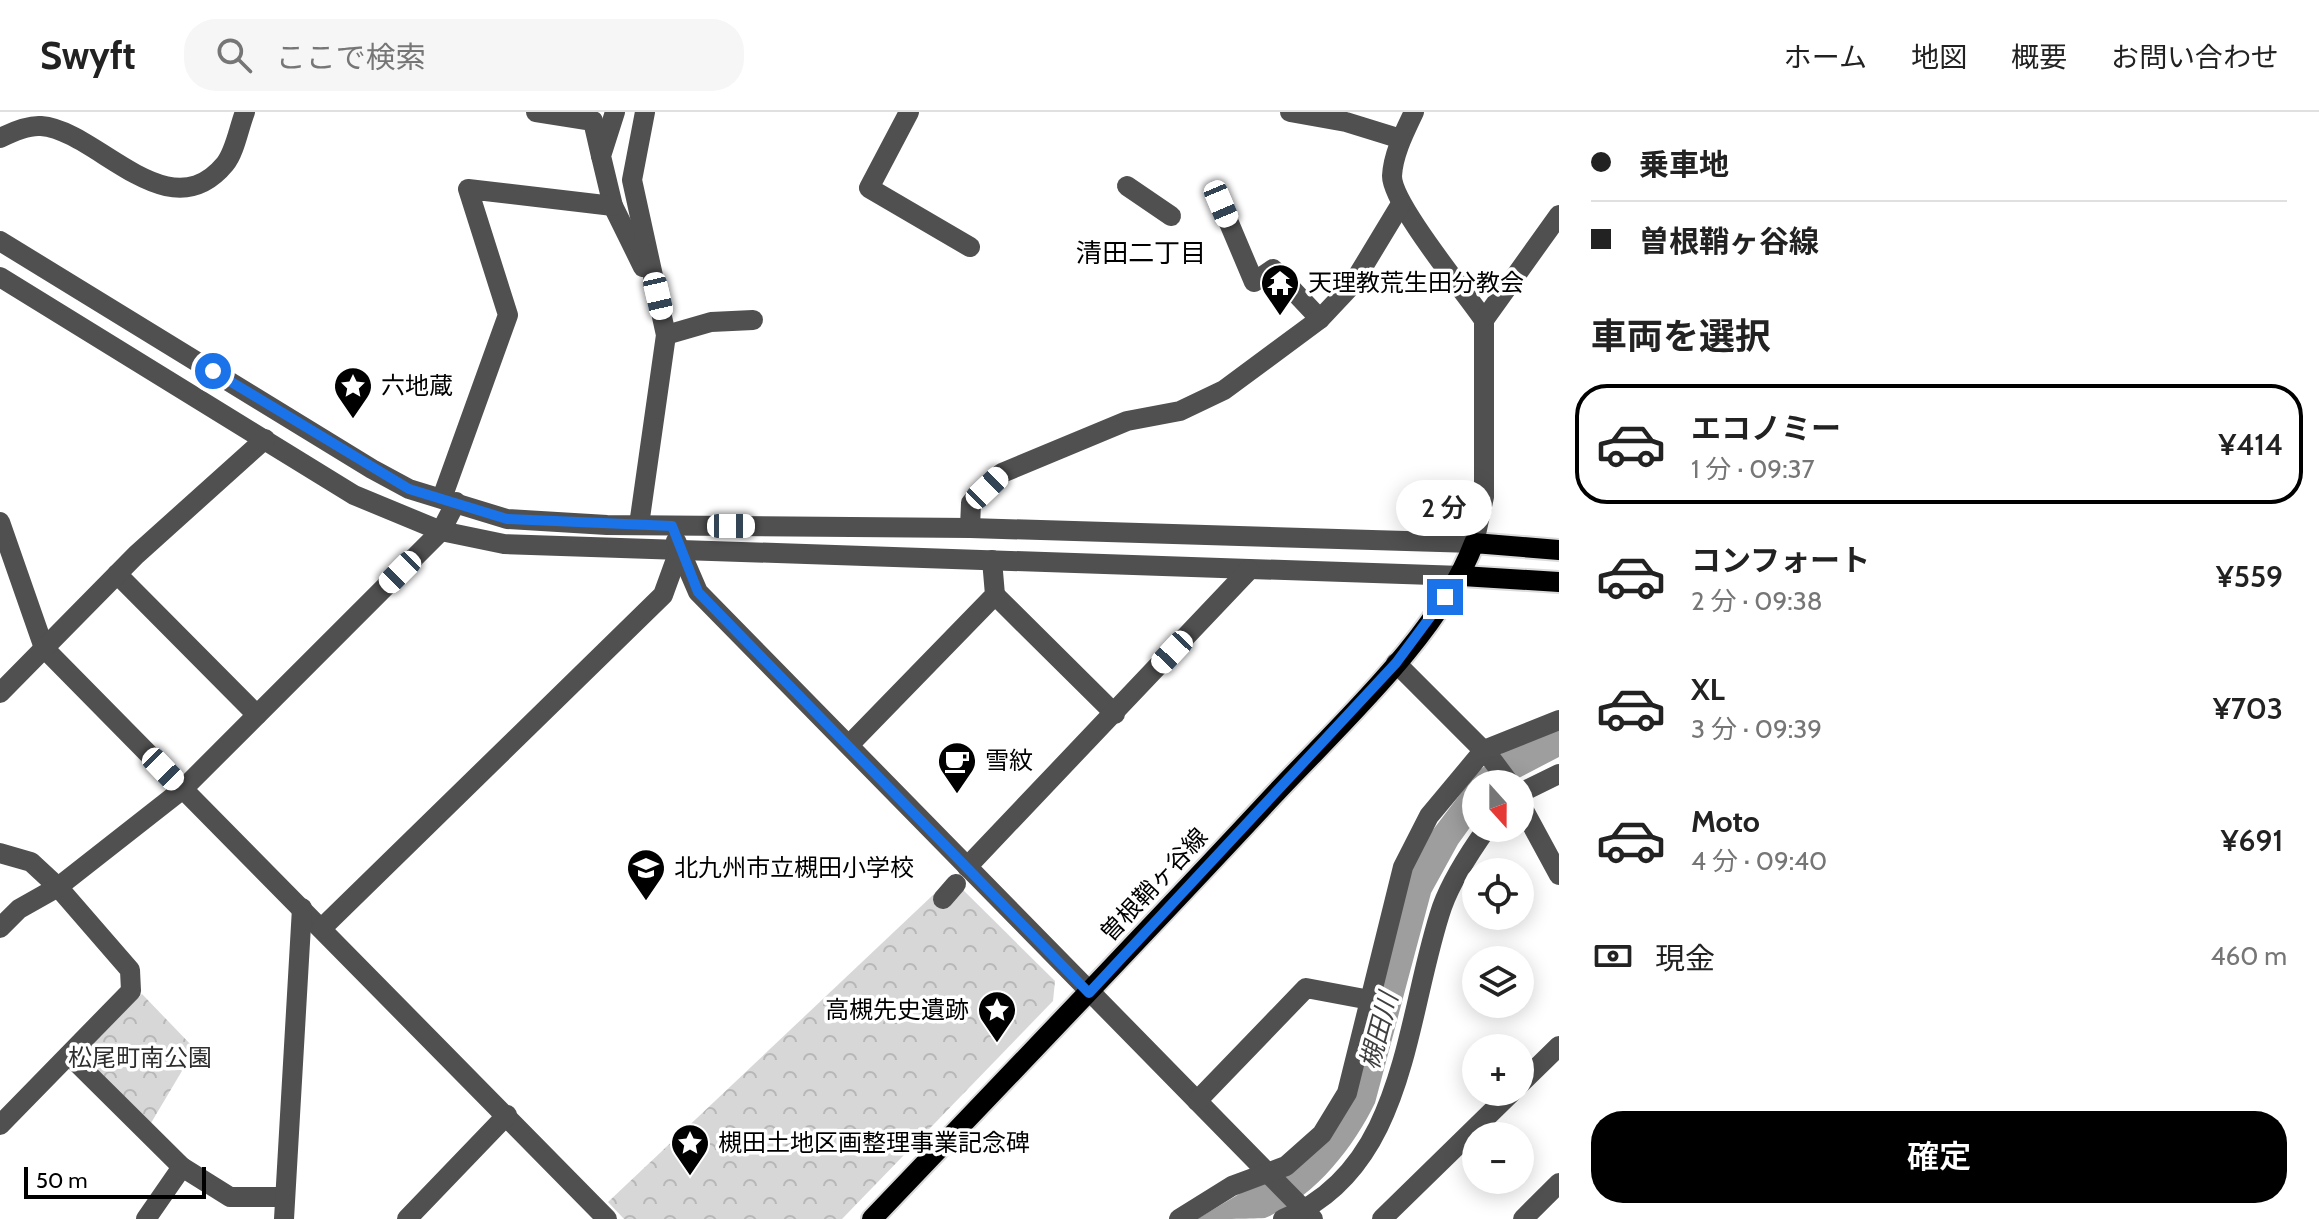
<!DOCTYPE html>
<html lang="ja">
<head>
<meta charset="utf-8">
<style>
	:root { --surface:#fff; --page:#f6f6f6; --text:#222; --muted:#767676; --line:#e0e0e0; --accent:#000 }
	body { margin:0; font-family:Cabin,"Noto Sans JP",sans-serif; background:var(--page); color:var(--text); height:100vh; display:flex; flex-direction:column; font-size:30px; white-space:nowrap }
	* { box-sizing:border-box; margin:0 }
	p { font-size:26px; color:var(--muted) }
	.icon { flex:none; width:44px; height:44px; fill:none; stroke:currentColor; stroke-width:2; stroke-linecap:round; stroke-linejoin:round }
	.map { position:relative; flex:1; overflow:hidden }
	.panel { display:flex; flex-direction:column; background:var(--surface); width:760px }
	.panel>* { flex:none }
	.guide { display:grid; align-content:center; height:176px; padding:0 32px; background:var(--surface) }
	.needle { width:52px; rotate:159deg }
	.controls { position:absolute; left:1462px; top:658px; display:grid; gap:16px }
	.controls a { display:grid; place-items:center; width:72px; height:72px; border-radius:50%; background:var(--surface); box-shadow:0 4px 20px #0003; font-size:40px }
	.scale { position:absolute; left:24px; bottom:20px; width:182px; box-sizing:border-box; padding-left:8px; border:4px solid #000; border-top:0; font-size:22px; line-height:28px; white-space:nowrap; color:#000; -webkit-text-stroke:6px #fff; paint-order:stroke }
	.end { position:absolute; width:36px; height:36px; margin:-18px; border:10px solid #1a73e8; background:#fff; box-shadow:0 0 0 4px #fff }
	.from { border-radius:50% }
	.bubble { position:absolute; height:56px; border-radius:28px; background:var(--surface); box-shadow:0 4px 20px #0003; font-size:26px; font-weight:600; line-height:56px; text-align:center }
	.car { position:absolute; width:24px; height:48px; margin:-24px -12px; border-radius:10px; box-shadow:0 0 6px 2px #0007; background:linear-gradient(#fff 24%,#345 0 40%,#fff 0 76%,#345 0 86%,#fff 0) }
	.guide b { display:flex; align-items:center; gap:28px; height:76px; font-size:30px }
	.guide b+b { border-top:2px solid var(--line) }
	.guide i { width:20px; height:20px; background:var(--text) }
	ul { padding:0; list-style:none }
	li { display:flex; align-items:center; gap:24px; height:120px; margin:0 16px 12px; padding:0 16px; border:4px solid transparent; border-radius:32px }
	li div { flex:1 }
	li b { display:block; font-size:30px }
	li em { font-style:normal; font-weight:600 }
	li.active { border-color:var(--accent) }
	li>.icon { width:72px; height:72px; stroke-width:1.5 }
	h2 { padding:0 32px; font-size:36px; line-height:96px }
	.pay { display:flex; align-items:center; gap:20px; height:88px; padding:0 32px; font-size:30px }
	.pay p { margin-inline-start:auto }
	.primary-button { display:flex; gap:16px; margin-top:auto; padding:16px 32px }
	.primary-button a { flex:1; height:92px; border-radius:32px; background:var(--accent); color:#fff; font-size:32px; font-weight:600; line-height:92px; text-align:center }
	header { display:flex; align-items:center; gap:48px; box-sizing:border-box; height:112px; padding:0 40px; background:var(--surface); border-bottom:2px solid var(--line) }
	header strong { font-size:38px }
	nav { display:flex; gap:44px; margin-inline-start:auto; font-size:28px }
	.search { width:560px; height:72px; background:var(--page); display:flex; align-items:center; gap:20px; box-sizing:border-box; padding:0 28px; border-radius:32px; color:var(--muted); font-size:30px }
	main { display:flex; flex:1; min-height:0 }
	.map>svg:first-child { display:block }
	.park { fill:url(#park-crowns) }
	.water { fill:#9e9e9e }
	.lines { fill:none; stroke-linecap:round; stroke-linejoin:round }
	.major-casing { stroke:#dbdbdb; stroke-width:24 }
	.minor { stroke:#505050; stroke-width:20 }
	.major { stroke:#000; stroke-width:20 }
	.route { stroke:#1a73e8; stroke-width:10 }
	.labels { text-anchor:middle; stroke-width:7; stroke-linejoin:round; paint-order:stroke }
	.poi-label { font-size:24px; fill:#000; stroke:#fff; text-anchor:start }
	.street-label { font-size:24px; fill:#000; stroke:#fff }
	.park-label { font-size:24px; fill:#2e2e2e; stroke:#fff }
	.neighbourhood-label { font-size:26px; fill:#000; stroke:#fff }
	.water-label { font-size:26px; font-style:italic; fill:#3f3f3f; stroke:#fff }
</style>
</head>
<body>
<header>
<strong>Swyft</strong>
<div class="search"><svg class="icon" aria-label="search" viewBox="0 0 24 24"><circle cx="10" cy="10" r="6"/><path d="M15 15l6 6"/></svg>ここで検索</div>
<nav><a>ホーム</a><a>地図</a><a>概要</a><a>お問い合わせ</a></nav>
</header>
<main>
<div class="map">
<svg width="1559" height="1107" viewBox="0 0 1559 1107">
	<defs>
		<pattern id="park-crowns" width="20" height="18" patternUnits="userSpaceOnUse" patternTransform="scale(2)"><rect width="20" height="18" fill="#d7d7d7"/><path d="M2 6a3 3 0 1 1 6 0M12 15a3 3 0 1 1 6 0" fill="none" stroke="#b7b7b7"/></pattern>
	</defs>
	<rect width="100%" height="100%" fill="#fff"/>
	<g class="park">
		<polygon points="951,766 1055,869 1053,889 842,1107 624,1107 608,1090"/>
		<polygon points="142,882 195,937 148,1016 79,945"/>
	</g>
	<path class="water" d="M1559 616V645L1507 672H1476V707L1458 732 1431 781 1375 991C1353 1036 1314 1086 1265 1106 1248 1107 1216 1107 1197 1107L1322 1033 1402 782 1423 731 1477 660 1509 636Z"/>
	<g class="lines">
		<defs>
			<g id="major">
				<polyline points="1462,464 1559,470"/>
				<path d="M872 1107C1006 967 1140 827 1272 685 1339 613 1440 522 1474 431L1559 438"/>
			</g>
		</defs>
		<use href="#major" class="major-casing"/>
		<g class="minor">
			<polyline points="536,0 593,9 601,44"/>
			<polyline points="615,0 601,44 613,94 643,155"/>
			<polyline points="909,0 869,76 970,135"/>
			<polyline points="1290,0 1346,10 1401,27"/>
			<path d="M1414 0C1405 19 1393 42 1392 64 1392 92 1465 180 1484 208"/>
			<path d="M0 26C12 20 28 13 41 14 97 18 168 121 225 52 235 40 239 15 245 0"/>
			<polyline points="1127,74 1171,104"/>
			<polyline points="1221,92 1254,170 1273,157 1320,207"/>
			<polyline points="0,129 372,357 409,377 507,407 607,413 970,416 1474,431 1484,385 1484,208 1559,103"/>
			<polyline points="0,165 354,383 441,419 504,432 1462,464"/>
			<polyline points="666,223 711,210 753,208"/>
			<polyline points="442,386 508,203 468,77 613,94"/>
			<polyline points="0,410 44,536 607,1107"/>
			<polyline points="639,413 666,223 632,68 645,0"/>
			<polyline points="970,416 971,391 1002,361 1127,309 1180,299 1224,278 1320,207 1352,173 1401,92"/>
			<polyline points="676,429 698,480 1313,1107"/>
			<polyline points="117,462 257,603"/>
			<polyline points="995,483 1115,602"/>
			<polyline points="1396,551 1490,645 1510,672"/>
			<polyline points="0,581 136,443 265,327"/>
			<polyline points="850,632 995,483 992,448"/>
			<polyline points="1520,681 1559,662"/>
			<polyline points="1520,691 1559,763"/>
			<polyline points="0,741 31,750 58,775 130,858 131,879 0,1013"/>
			<polyline points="967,755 1249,458"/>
			<polyline points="943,787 956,772"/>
			<polyline points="0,816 19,797 58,775 183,677 441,419 456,390"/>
			<polyline points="322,816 663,483 679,439"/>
			<polyline points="69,943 182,1055 230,1085 285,1085"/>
			<polyline points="1520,972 1559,934"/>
			<polyline points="1197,989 1306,876 1370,888"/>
			<polyline points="146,1107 182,1055"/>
			<polyline points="284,1107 302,796"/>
			<polyline points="407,1107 507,1003"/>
			<polyline points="1179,1107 1232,1074 1286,1054 1322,1022 1347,981 1403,755 1429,704 1484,638 1559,608"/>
			<path d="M1283 1107C1407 1058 1405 904 1442 795 1452 767 1470 740 1487 716"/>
			<polyline points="1382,1107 1512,980"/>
			<polyline points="1523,1107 1559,1071"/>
		</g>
		<use href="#major" class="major"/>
	</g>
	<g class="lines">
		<polyline class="route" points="213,259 409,377 507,407 672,414 698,480 1089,881 1396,551 1445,485"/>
	</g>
	<defs>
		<symbol id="temple-pin" viewBox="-11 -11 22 30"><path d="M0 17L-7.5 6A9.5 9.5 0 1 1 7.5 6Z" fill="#000" stroke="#fff"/><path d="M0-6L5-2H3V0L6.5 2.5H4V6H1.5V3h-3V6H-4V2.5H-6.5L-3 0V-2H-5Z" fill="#fff"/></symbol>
		<symbol id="sight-pin" viewBox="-11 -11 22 30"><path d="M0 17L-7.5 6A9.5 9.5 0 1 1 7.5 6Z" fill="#000" stroke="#fff"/><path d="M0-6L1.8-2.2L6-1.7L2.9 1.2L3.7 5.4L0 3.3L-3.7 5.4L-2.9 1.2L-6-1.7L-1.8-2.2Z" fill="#fff"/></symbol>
		<symbol id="cafe-pin" viewBox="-11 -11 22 30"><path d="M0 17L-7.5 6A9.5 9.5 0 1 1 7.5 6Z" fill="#000" stroke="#fff"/><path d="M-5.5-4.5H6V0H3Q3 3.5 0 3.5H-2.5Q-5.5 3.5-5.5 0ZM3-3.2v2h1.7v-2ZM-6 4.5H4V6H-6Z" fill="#fff"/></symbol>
		<symbol id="school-pin" viewBox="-11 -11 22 30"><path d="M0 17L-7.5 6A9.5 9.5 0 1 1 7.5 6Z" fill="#000" stroke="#fff"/><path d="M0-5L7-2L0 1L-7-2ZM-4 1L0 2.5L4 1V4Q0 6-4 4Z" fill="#fff"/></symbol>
	</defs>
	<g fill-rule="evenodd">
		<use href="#temple-pin" x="1258" y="149" width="44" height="60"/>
		<use href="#sight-pin" x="331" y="252" width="44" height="60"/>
		<use href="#cafe-pin" x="935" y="627" width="44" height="60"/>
		<use href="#school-pin" x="624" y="734" width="44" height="60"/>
		<use href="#sight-pin" x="975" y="876" width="44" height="60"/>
		<use href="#sight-pin" x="668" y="1009" width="44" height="60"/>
	</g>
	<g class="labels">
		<g class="poi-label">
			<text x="1308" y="179">天理教荒生田分教会</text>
			<text x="381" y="282">六地蔵</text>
			<text x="985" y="657">雪紋</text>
			<text x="674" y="764">北九州市立槻田小学校</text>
			<text x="969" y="906" text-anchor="end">高槻先史遺跡</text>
			<text x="718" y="1039">槻田土地区画整理事業記念碑</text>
		</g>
		<g class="street-label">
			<text transform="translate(1154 773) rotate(-47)" y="8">曽根鞘ヶ谷線</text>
		</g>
		<g class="park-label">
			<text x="140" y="954">松尾町南公園</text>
		</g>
		<g class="neighbourhood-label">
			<text x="1141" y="150">清田二丁目</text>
		</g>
		<g class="water-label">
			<text transform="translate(1379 919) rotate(-75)" y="9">槻田川</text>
		</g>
	</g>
</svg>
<div class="controls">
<a><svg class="needle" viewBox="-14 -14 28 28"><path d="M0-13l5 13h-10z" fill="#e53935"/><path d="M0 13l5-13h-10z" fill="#767676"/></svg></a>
<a><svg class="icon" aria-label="locate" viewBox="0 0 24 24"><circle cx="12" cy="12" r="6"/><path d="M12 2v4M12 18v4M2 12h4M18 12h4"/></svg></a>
<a><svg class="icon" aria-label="layers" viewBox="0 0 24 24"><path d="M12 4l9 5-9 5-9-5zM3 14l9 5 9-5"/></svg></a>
<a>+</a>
<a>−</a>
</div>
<div class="scale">50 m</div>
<i class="end from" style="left:213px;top:259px"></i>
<i class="end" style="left:1445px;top:485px"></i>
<div class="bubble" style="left:1396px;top:368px;width:96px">2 分</div>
<i class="car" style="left:1221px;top:92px;rotate:157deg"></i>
<i class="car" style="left:658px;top:184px;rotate:167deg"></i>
<i class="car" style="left:987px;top:376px;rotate:46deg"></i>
<i class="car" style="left:731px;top:414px;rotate:90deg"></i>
<i class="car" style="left:400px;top:460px;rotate:225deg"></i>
<i class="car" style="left:1172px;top:540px;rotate:223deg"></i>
<i class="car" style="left:163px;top:657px;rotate:136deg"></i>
</div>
<section class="panel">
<div class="guide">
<b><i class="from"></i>乗車地</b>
<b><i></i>曽根鞘ヶ谷線</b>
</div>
<h2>車両を選択</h2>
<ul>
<li class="active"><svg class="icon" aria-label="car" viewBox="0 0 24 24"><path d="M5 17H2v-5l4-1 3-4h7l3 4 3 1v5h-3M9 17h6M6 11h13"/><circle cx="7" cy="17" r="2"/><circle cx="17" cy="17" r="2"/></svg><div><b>エコノミー</b><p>1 分 · 09:37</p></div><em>¥414</em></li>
<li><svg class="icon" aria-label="car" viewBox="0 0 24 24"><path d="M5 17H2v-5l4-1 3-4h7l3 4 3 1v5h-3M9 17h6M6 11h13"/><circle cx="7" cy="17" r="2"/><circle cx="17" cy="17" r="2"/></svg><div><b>コンフォート</b><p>2 分 · 09:38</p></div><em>¥559</em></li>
<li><svg class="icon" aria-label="car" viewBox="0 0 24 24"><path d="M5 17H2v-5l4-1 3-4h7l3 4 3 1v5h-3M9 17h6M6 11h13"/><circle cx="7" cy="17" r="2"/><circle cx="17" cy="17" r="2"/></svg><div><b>XL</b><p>3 分 · 09:39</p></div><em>¥703</em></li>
<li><svg class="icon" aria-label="car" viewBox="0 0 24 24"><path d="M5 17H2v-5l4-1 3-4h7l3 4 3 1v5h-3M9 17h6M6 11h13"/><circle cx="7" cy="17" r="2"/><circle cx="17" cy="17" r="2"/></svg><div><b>Moto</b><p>4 分 · 09:40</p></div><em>¥691</em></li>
</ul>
<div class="pay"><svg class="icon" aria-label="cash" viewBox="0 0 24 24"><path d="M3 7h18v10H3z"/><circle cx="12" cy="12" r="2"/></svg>現金<p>460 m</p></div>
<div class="primary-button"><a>確定</a></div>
</section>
</main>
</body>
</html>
